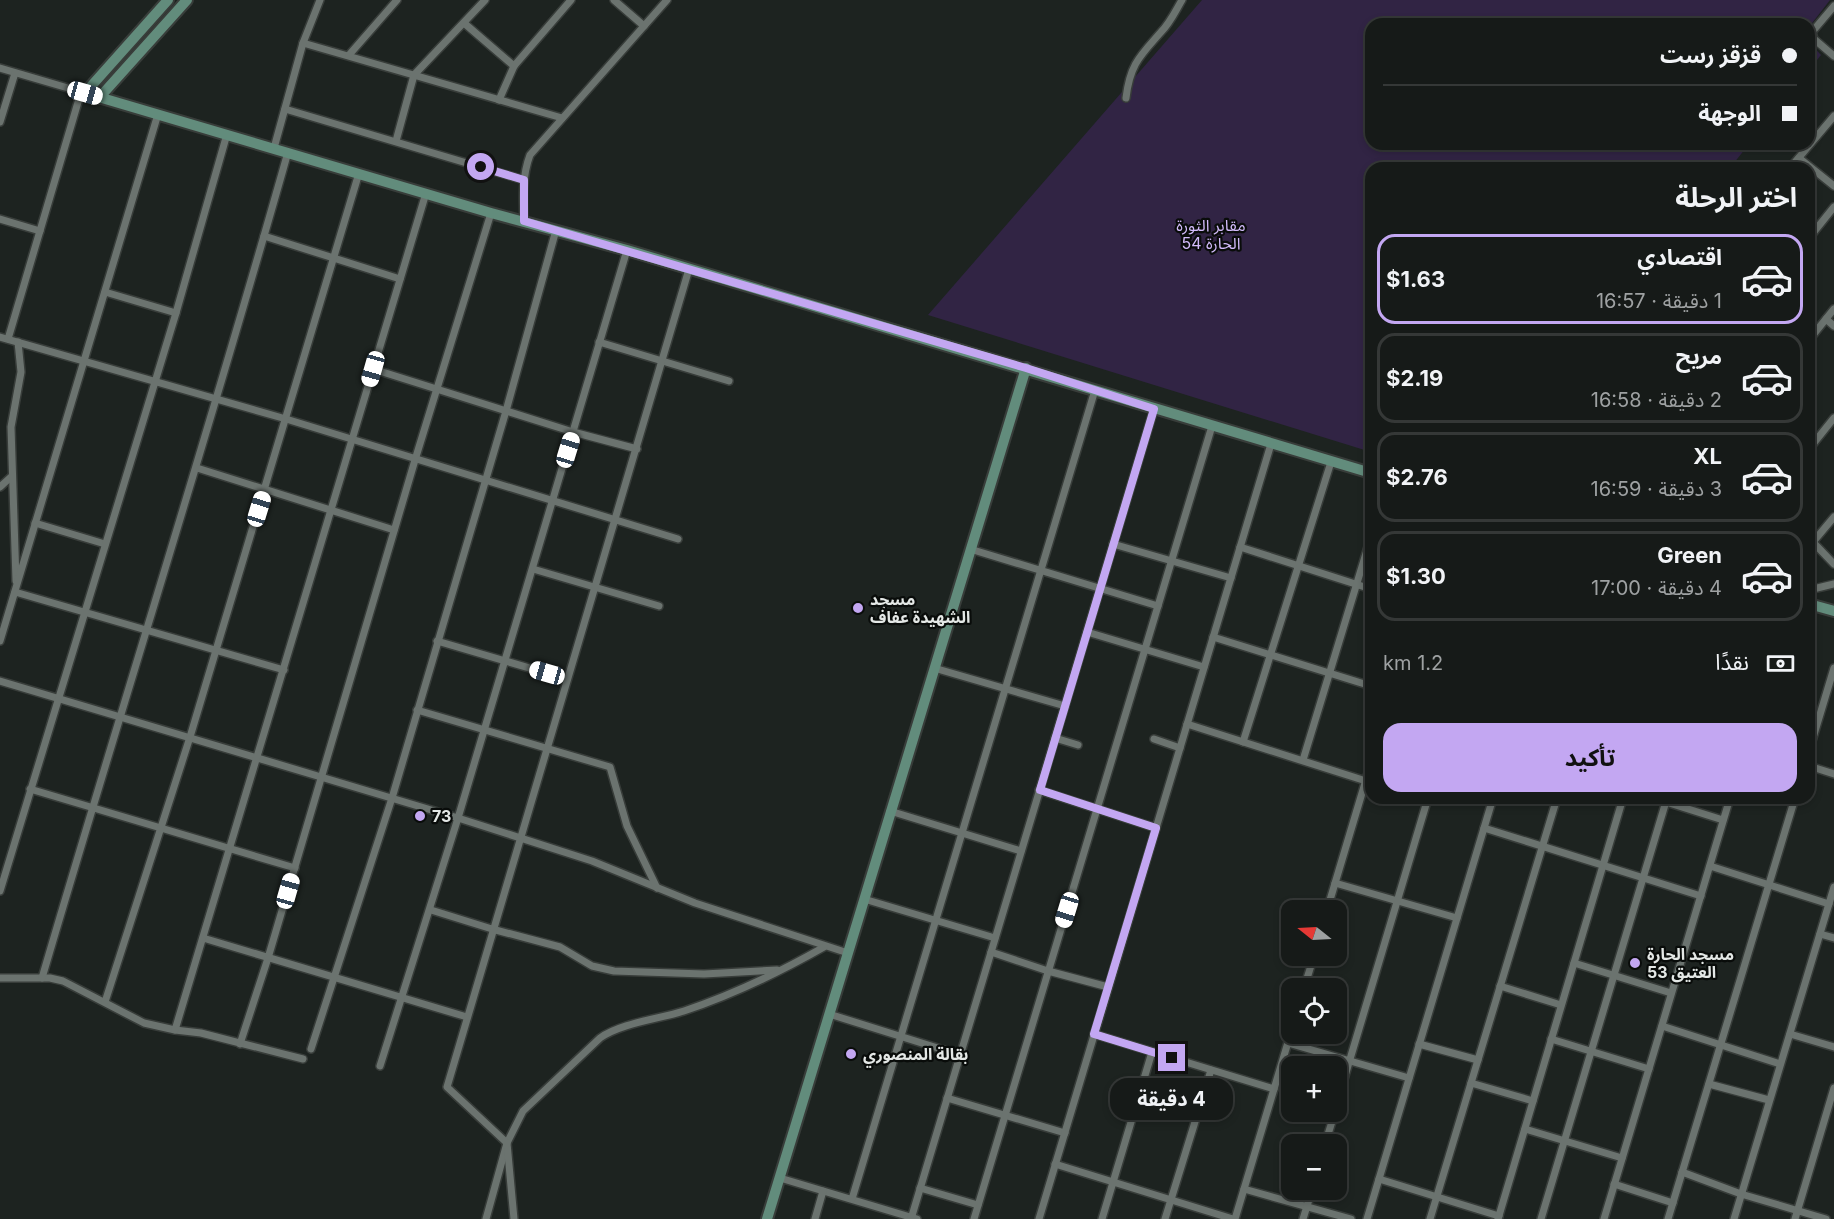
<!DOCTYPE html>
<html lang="ar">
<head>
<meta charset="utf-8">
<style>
	:root { --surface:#161a18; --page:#232725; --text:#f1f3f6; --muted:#9ea1a2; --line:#353837; --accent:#c3a7f2 }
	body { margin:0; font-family:Inter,"Noto Sans Arabic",sans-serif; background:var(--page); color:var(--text); direction:rtl; height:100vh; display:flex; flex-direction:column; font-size:22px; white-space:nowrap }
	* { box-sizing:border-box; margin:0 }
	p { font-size:20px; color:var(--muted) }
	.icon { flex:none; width:33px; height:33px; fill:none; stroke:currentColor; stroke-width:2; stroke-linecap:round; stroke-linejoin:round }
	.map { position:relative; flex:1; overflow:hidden; direction:ltr }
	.sheet { position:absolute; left:1365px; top:162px; width:450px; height:642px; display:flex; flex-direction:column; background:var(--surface); border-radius:18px; box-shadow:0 3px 9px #0003,0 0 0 2px var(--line); direction:rtl }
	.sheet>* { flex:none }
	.guide { position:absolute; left:1365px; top:18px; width:450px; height:132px; border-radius:18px; box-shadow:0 3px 9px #0003,0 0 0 2px var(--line); direction:rtl; display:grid; align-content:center; height:132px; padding:0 18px; background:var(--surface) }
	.needle { width:39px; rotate:288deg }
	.fabs { position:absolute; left:1281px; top:900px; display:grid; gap:12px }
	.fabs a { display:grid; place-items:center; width:66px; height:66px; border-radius:12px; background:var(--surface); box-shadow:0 3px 9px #0003,0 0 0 2px var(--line); font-size:30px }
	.end { position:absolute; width:27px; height:27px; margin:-14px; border:8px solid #c3a7f2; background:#111; box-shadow:0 0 0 3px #111 }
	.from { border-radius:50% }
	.bubble { position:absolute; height:42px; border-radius:18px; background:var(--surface); box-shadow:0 3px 9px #0003,0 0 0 2px var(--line); font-size:20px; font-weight:700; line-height:42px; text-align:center; direction:rtl }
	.car { position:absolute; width:18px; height:36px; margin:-18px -9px; border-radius:8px; box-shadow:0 0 4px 2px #0007; background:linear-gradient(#fff 24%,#345 0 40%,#fff 0 76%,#345 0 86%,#fff 0) }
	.guide b { display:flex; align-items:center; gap:21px; height:57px; font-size:22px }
	.guide b+b { border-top:2px solid var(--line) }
	.guide i { width:15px; height:15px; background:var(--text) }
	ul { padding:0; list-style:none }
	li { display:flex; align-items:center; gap:18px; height:90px; margin:0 12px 9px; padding:0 6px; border:3px solid var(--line); border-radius:18px }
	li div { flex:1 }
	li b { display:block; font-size:22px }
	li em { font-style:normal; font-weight:700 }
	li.on { border-color:var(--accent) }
	li>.icon { width:54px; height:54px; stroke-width:1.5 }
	h2 { padding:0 18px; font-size:27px; line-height:72px }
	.pay { display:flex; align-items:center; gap:15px; height:66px; padding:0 18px; font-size:22px }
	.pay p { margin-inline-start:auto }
	.button { display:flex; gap:12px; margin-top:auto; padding:12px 18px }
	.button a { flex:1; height:69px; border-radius:18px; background:var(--accent); color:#111; font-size:24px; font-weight:700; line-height:69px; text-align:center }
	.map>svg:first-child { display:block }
	.green { fill:#312444 }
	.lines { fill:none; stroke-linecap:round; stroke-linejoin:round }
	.street-casing { stroke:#383d3a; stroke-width:10 }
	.secondary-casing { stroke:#383d3a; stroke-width:14 }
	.street { stroke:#6b736f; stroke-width:7 }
	.secondary { stroke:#628c7c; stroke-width:10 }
	.route { stroke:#c3a7f2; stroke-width:8 }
	.poi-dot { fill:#c3a7f2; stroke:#090c0a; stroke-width:2 }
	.labels { text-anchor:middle; stroke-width:4.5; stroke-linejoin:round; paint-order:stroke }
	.park-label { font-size:16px; fill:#d2bbfa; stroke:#090c0a }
	.poi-label { font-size:16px; font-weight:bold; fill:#e4e8e6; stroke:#090c0a; text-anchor:start }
</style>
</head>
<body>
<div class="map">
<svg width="1834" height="1219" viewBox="0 0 1834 1219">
	<rect width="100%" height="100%" fill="#1d2320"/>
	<g class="green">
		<polygon points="1202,0 1830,0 1809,27 1809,24 1371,24 1371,144 1749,144 1730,168 1371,168 1371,452 928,315"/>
		<polygon points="1809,42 1821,55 1809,70"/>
	</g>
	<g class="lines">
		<defs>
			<g id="street">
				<polyline points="614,0 644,26"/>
				<polyline points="1834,6 1812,32 1814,39 1834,56"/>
				<polyline points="464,23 514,66"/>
				<polyline points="303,43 562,118"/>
				<polyline points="349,55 397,0"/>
				<polyline points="0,68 85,93"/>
				<path d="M1126 98C1130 64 1140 56 1161 32 1170 23 1176 10 1182 0"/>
				<polyline points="499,100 514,66 571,0"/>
				<polyline points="285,109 524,180"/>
				<polyline points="0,122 15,73"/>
				<polyline points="396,141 414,75 485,0"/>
				<polyline points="274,148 303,43 320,0"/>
				<polyline points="1799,158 1834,186"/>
				<polyline points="1790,168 1834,116"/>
				<polyline points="0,219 40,231"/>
				<path d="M524 221C523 198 522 176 530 155L667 0"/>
				<polyline points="264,236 400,279"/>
				<polyline points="1809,238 1834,207"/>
				<polyline points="105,292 176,313"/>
				<polyline points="1826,319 1834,326"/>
				<polyline points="0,337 286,419 678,539"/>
				<polyline points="8,339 81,92"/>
				<polyline points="1809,340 1834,309"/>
				<polyline points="599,342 729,381"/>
				<polyline points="373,369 573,432 637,449"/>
				<polyline points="1809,449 1834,418"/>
				<polyline points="197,468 394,530"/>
				<polyline points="0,487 12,476"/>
				<polyline points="35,523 105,544"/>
				<polyline points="1809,538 1834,564"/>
				<polyline points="1813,542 1834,517"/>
				<polyline points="1113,544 1231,578"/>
				<polyline points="1240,547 1371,589"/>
				<polyline points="970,549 1158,606"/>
				<polyline points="533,569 659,606"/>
				<polyline points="16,581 11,427 21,372 18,342"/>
				<polyline points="1809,590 1834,584"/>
				<polyline points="15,592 284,670"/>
				<polyline points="1087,632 1204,667"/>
				<polyline points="1213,637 1371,686"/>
				<polyline points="0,641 158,114"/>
				<polyline points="437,641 567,679"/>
				<polyline points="934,668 1065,706"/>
				<polyline points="0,681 458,818 592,861 695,903 848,953"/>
				<polyline points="417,710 610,767 627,826 657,888"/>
				<polyline points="1187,724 1366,781"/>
				<polyline points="1055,738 1078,745"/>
				<polyline points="1154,739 1180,748"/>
				<polyline points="1243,742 1331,462"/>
				<polyline points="1809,751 1834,668"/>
				<polyline points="1303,760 1371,537"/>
				<polyline points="1809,766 1834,774"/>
				<polyline points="30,789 295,868"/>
				<polyline points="1039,790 1156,828"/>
				<polyline points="1666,802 1723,820"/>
				<polyline points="890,811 1021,851"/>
				<polyline points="1484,828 1701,896"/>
				<polyline points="1710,866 1829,904"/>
				<polyline points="1335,883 1457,918"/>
				<polyline points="0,891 176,313 227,134"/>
				<polyline points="864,899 995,938"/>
				<polyline points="431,910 492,929 560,947 592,966 614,971 704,974 777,970"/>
				<polyline points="1327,910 1371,763"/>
				<polyline points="1820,934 1834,938"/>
				<polyline points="203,938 467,1017"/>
				<polyline points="991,952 1048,971 1108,987"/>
				<polyline points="1574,963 1671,993"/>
				<polyline points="0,978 50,978 63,981 144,1023 175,1030 201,1033 303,1059"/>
				<path d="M42 978C123 702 210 429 288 152"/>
				<polyline points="1500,986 1561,1005"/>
				<polyline points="1304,988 1314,956"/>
				<polyline points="105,1002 190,737 359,173"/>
				<polyline points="829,1014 960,1055"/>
				<polyline points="1662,1026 1780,1064"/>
				<polyline points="175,1030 426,193"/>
				<polyline points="1094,1034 1274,1089"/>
				<polyline points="1790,1034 1834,1047"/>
				<polyline points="1551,1039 1649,1069"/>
				<polyline points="1288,1043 1409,1078"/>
				<polyline points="240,1044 268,958 415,460 491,213"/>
				<polyline points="1419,1044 1478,1060"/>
				<polyline points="311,1049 392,798 506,411 556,230"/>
				<polyline points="380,1066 458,818 627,250"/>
				<polyline points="1471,1083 1533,1101"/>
				<polyline points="1709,1084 1769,1100"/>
				<polyline points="947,1098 1065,1133"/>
				<polyline points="1336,1106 1428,798"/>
				<polyline points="1525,1129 1622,1158"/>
				<polyline points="1325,1144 1335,1112"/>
				<polyline points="1055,1164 1233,1219"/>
				<polyline points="1682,1172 1741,1194 1826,1219"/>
				<polyline points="780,1178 917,1219"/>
				<polyline points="1379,1179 1499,1216"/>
				<polyline points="1614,1184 1673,1203"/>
				<polyline points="920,1188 978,1205"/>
				<polyline points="1244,1189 1351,1219"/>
				<polyline points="852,1199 1095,390"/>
				<path d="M486 1219 507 1143 523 1111 600 1038C621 1023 659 1019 684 1011 732 995 780 972 824 947"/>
				<polyline points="514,1219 507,1143 447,1087 689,269"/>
				<polyline points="815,1219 823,1191"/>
				<polyline points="911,1219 1154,409"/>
				<polyline points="974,1219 1212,426"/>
				<polyline points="1039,1219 1271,444"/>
				<polyline points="1102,1219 1152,1052"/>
				<polyline points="1165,1219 1211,1070"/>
				<polyline points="1235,1219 1292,1029"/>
				<polyline points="1303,1219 1312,1190"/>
				<polyline points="1367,1219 1493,798"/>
				<polyline points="1430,1219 1557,798"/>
				<polyline points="1498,1219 1623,798"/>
				<polyline points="1541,1219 1667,798"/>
				<polyline points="1604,1219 1730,798"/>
				<polyline points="1668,1219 1795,798"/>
				<polyline points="1734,1219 1834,887"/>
				<polyline points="1795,1219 1834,1088"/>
			</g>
			<g id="secondary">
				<polyline points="168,0 85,93 491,213 627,250 1371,473"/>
				<polyline points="99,98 187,0"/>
				<polyline points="1809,604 1834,611"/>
				<polyline points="767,1219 1026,368"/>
			</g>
		</defs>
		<use href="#street" class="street-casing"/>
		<use href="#secondary" class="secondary-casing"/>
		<use href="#street" class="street"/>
		<use href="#secondary" class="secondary"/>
	</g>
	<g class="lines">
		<polyline class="route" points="481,167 524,180 524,221 1026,368 1154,409 1040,790 1156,828 1094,1034 1172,1058"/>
	</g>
	<g class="poi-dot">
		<circle cx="858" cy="608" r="6"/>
		<circle cx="420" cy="816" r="6"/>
		<circle cx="1635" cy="963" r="6"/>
		<circle cx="851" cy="1054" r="6"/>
	</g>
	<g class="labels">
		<g class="park-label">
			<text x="1211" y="231">مقابر الثورة<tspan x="1211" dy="18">الحارة 54</tspan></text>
		</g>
		<g class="poi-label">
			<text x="870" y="605">مسجد<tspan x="870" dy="18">الشهيدة عفاف</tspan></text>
			<text x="432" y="822">73</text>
			<text x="1647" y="960">مسجد الحارة<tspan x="1647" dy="18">53 العتيق</tspan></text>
			<text x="863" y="1060">بقالة المنصوري</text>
		</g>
	</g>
</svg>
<div class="fabs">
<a><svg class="needle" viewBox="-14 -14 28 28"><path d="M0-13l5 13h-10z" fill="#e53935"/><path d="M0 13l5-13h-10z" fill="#9ea1a2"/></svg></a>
<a><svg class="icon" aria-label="locate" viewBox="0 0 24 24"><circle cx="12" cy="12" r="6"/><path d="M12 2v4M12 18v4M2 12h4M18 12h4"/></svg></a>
<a>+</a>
<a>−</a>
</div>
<i class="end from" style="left:481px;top:167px"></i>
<i class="end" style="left:1172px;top:1058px"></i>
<div class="bubble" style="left:1110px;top:1078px;width:123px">4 دقيقة</div>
<i class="car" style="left:85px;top:93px;rotate:106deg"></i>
<i class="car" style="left:373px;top:369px;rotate:196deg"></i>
<i class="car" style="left:568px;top:450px;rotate:17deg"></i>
<i class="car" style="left:259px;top:509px;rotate:17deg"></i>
<i class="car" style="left:547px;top:673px;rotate:286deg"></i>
<i class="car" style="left:288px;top:891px;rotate:16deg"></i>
<i class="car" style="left:1067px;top:910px;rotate:197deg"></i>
<div class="guide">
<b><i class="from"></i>قزقز رست</b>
<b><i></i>الوجهة</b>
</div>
<section class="sheet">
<h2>اختر الرحلة</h2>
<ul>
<li class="on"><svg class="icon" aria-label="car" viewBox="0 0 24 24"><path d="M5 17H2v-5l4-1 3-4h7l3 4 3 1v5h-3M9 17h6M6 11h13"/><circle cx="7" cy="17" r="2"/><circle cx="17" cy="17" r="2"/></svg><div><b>اقتصادي</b><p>1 دقيقة · 16:57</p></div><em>$1.63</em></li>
<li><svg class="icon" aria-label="car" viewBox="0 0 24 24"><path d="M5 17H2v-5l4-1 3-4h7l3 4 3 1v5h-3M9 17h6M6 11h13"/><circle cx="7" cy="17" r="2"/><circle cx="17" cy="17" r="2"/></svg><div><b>مريح</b><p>2 دقيقة · 16:58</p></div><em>$2.19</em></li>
<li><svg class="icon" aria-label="car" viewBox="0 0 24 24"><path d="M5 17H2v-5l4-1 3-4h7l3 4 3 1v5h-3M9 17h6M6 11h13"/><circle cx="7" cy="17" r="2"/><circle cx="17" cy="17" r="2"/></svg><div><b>XL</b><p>3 دقيقة · 16:59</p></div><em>$2.76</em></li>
<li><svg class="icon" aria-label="car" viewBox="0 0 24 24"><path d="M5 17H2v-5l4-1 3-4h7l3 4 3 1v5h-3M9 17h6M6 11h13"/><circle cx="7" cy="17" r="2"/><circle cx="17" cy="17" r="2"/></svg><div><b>Green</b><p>4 دقيقة · 17:00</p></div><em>$1.30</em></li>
</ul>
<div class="pay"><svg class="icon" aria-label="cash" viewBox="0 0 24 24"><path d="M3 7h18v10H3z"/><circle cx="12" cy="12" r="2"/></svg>نقدًا<p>1.2 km</p></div>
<div class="button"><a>تأكيد</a></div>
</section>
</div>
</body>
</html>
